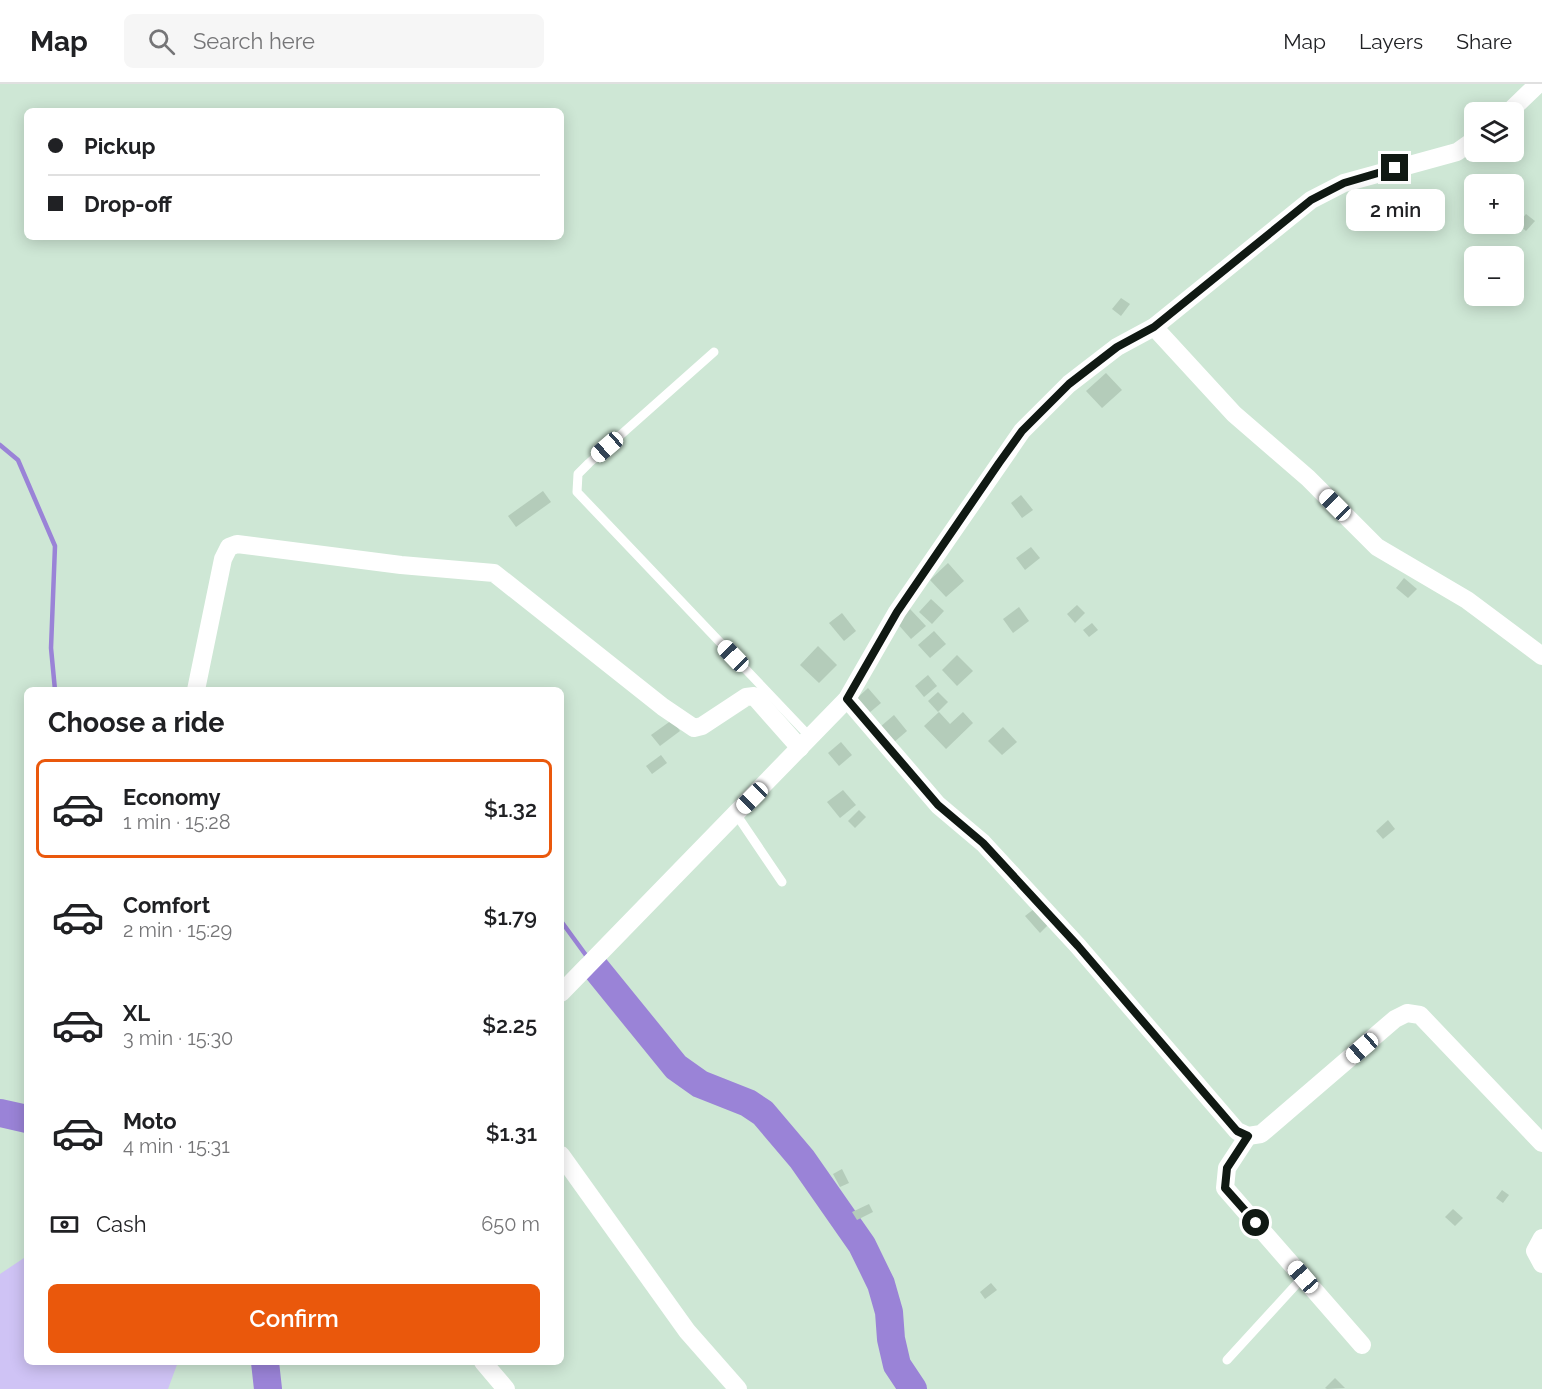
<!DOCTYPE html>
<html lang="en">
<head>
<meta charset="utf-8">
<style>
	:root { --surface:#fff; --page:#f6f6f6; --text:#202124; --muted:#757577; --line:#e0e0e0; --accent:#ea580c }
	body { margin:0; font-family:Raleway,sans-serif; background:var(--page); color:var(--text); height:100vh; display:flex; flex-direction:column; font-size:22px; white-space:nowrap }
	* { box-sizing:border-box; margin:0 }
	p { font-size:20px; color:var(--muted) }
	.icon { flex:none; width:33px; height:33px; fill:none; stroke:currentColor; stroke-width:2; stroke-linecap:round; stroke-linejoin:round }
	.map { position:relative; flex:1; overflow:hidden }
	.side { position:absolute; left:24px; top:603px; width:540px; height:678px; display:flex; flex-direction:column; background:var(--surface); border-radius:9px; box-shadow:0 3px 15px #0003 }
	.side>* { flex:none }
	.top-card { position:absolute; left:24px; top:24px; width:540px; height:132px; border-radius:9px; box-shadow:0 3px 15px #0003; display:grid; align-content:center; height:132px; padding:0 24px; background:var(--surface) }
	.controls { position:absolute; left:1464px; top:18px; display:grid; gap:12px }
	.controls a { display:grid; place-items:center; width:60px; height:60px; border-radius:9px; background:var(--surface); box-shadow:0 3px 15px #0003; font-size:30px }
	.end { position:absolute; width:27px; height:27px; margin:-14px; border:8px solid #101913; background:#fff; box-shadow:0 0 0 3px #fff }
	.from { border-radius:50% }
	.bubble { position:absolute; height:42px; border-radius:9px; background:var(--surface); box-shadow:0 3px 15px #0003; font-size:20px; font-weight:600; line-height:42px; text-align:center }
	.car { position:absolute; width:18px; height:36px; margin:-18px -9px; border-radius:8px; box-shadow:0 0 4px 2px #0007; background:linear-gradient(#fff 24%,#345 0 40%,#fff 0 76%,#345 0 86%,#fff 0) }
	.top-card b { display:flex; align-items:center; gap:21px; height:57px; font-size:22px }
	.top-card b+b { border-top:2px solid var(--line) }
	.top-card i { width:15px; height:15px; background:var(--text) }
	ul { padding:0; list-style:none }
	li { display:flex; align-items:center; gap:18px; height:99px; margin:0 12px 9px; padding:0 12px; border:3px solid transparent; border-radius:9px }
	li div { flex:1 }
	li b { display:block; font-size:22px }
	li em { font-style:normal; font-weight:600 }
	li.selected { border-color:var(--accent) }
	li>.icon { width:54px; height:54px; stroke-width:1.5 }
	h2 { padding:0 24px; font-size:27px; line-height:72px }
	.pay { display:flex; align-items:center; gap:15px; height:66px; padding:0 24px; font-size:22px }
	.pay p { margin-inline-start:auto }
	.primary-button { display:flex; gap:12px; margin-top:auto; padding:12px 24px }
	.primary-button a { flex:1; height:69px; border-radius:9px; background:var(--accent); color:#fff; font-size:24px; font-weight:600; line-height:69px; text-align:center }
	header { display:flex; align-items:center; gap:36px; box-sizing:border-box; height:84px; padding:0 30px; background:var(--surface); border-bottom:2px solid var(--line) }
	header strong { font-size:28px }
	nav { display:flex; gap:33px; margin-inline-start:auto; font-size:21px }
	.search { width:420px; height:54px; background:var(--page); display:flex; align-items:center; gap:15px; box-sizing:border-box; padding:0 21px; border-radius:9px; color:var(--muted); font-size:22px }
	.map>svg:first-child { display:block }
	.green { fill:#cfc3f5 }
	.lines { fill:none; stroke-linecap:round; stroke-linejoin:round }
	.stream { stroke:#9a83d7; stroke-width:4.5 }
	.river { stroke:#9a83d7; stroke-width:28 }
	.building { fill:#b4ccba }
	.service { stroke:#fff; stroke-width:9 }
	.minor { stroke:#fff; stroke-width:18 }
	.route { stroke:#101913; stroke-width:8 }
</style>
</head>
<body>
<header>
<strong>Map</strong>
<div class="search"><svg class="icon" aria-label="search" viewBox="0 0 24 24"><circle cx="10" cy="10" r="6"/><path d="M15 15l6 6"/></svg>Search here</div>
<nav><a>Map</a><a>Layers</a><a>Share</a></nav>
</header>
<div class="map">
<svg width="1542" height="1305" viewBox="0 0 1542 1305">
	<rect width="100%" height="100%" fill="#cee7d5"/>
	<polygon class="green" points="27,1172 27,1278 178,1278 168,1305 0,1305 0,1190"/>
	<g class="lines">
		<g class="stream">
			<polyline points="0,361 18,376 55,462 51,564 55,606"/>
			<polyline points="561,837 588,874"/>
		</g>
		<g class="river">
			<polyline points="594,882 676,983 700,1000 748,1019 763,1029 802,1075 862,1161 881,1200 889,1228 891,1255 897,1281 913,1305"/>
			<polyline points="0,1029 27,1035"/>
			<polyline points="265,1278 268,1305"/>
		</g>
	</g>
	<g class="building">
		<polygon points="1526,130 1535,137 1526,147 1518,140"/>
		<polygon points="1121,214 1130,220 1121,232 1112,225"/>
		<polygon points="1106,289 1122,306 1102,324 1086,307"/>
		<polygon points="543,407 551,418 516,443 508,432"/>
		<polygon points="1021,411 1033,426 1022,434 1011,419"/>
		<polygon points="1031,463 1040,474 1025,486 1016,474"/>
		<polygon points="948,479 964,497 946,513 930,496"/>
		<polygon points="1404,494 1417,505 1408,514 1396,504"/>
		<polygon points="931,515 944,527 932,540 919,528"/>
		<polygon points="1077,521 1085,529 1075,539 1067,530"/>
		<polygon points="1019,523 1029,537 1013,549 1003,535"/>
		<polygon points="910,525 926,542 911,555 896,538"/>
		<polygon points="842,529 856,547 844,557 829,539"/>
		<polygon points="1092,539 1098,546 1089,553 1083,546"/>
		<polygon points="934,547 946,560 930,574 918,561"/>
		<polygon points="818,562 837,581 819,599 800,581"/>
		<polygon points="957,571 973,587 957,602 942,586"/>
		<polygon points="928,591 937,602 924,613 915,602"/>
		<polygon points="868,604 881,619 869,629 856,615"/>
		<polygon points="938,608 948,618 938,628 928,617"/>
		<polygon points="939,628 950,640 963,628 973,639 946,665 924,642"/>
		<polygon points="894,631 907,647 893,659 880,643"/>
		<polygon points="672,636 680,647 660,662 651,651"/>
		<polygon points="1003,643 1017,658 1002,671 988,657"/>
		<polygon points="841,658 852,671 839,682 828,669"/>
		<polygon points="661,671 667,679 652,690 646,682"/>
		<polygon points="843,706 856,721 840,734 827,718"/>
		<polygon points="859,726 866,733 855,744 848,737"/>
		<polygon points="1388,736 1395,745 1383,755 1376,747"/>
		<polygon points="1034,825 1048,841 1040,849 1025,832"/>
		<polygon points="842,1085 849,1099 840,1103 833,1090"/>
		<polygon points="1502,1106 1509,1111 1503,1119 1496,1114"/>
		<polygon points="869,1120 873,1128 857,1136 852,1128"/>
		<polygon points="1453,1125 1463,1134 1455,1142 1445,1133"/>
		<polygon points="991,1199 997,1206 985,1215 980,1208"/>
		<polygon points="1335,1294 1345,1304 1327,1305 1325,1304"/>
	</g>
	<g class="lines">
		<g class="service">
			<polyline points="714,268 589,379 578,390 577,408 811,654"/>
			<polyline points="736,730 782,798"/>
			<polyline points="1227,1276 1303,1193"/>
		</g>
		<g class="minor">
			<polyline points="1509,28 1538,0"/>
			<polyline points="1154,243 1234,330 1308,394 1377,463 1467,516 1542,572"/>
			<polyline points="196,606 223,475 229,463 237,460 401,481 494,489 663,623 694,644 702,642 746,613 754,612 800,664"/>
			<polyline points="847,615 938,721 983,759 1078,862 1237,1047 1248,1052 1261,1050 1395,935 1407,929 1420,931 1542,1059"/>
			<polyline points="561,909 847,615 897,528 1022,347 1069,300 1117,263 1154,243 1311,116 1344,99 1457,68 1474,56"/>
			<polyline points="1248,1052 1227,1084 1225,1104 1362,1261"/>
			<polyline points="561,1071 687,1247 738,1305"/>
			<polyline points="1542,1154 1535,1167 1542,1180"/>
			<polyline points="483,1278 506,1305"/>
		</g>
	</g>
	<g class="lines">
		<polyline class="route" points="1256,1139 1225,1104 1227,1084 1248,1052 1237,1047 1078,862 983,759 938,721 847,615 897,528 999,379 1022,347 1069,300 1117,263 1154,243 1311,116 1344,99 1395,84"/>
	</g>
</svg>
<div class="controls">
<a><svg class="icon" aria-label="layers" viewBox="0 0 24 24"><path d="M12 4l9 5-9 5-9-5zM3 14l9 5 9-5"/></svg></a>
<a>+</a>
<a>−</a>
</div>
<i class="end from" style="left:1256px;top:1139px"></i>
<i class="end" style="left:1395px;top:84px"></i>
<div class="bubble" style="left:1346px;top:105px;width:99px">2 min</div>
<i class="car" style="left:607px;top:363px;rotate:229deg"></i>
<i class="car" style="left:1335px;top:421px;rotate:315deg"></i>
<i class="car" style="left:733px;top:572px;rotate:316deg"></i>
<i class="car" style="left:752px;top:714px;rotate:225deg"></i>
<i class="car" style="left:1362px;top:964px;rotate:229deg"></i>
<i class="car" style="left:1303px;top:1193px;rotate:319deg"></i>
<div class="top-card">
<b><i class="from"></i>Pickup</b>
<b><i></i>Drop-off</b>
</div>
<section class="side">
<h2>Choose a ride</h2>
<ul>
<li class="selected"><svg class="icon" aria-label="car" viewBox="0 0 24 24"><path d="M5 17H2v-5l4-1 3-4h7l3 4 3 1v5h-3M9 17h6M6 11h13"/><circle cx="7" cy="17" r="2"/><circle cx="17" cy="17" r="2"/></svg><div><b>Economy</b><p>1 min · 15:28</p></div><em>$1.32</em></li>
<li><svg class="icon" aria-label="car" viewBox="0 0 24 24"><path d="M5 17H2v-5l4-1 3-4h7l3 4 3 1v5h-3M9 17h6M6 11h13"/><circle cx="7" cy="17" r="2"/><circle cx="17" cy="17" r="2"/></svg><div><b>Comfort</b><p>2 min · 15:29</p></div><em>$1.79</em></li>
<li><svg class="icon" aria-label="car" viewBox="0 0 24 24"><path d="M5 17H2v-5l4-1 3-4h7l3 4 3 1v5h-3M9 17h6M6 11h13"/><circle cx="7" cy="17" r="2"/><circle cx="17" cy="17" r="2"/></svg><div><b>XL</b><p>3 min · 15:30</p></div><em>$2.25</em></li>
<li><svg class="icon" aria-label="car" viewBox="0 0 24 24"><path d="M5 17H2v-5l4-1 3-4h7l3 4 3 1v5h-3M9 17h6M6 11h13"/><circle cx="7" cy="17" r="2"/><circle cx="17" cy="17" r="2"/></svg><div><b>Moto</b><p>4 min · 15:31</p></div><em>$1.31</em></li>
</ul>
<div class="pay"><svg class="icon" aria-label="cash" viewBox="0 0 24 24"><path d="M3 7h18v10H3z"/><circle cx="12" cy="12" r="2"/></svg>Cash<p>650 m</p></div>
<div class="primary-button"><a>Confirm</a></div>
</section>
</div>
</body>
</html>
